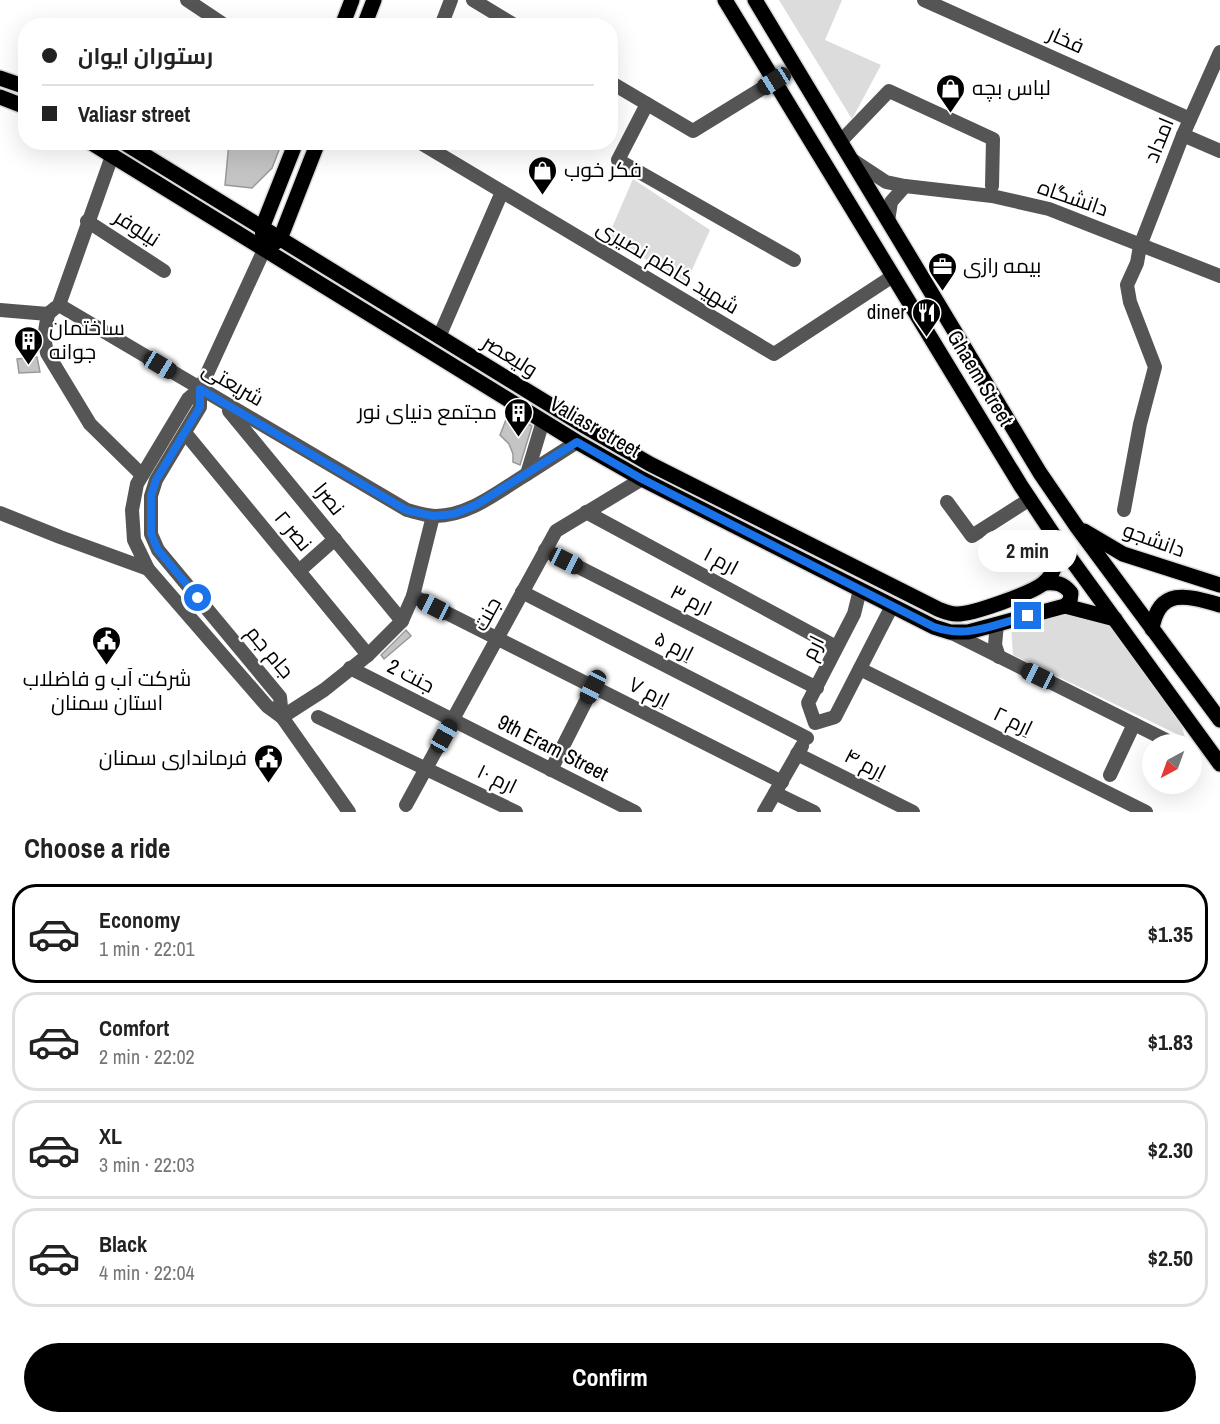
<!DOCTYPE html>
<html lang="en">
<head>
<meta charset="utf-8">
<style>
	:root { --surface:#fff; --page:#f6f6f6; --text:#222; --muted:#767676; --line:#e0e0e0; --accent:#000 }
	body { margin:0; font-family:"Archivo Narrow",Cairo,sans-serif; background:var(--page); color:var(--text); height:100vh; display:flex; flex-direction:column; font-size:22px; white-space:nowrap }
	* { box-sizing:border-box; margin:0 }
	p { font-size:20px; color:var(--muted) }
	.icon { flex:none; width:33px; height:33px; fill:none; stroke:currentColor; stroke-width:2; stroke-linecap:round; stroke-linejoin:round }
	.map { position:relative; height:812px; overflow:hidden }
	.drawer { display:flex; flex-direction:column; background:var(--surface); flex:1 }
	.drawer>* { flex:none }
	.guide { position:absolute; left:18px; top:18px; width:600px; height:132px; border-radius:24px; box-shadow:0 6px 24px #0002; display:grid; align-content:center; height:132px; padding:0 24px; background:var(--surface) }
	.needle { width:39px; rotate:221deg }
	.fabs { position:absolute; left:1142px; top:734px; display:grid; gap:12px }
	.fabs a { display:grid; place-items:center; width:60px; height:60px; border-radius:50%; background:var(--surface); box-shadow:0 6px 24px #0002; font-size:30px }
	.end { position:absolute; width:27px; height:27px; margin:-14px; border:8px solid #1a73e8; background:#fff; box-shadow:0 0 0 3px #fff }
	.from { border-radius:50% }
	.bubble { position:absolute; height:42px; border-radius:21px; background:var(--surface); box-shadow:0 6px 24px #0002; font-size:20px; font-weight:700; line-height:42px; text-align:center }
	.car { position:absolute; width:18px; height:36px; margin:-18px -9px; border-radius:8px; box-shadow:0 0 4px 2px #0007; background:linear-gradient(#222 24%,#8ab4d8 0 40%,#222 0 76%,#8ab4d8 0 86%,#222 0) }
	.guide b { display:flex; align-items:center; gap:21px; height:57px; font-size:22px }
	.guide b+b { border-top:2px solid var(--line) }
	.guide i { width:15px; height:15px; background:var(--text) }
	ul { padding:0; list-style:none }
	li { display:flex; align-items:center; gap:18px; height:99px; margin:0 12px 9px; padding:0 12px; border:3px solid var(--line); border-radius:24px }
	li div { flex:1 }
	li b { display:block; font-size:22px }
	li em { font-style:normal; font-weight:700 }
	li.on { border-color:var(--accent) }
	li>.icon { width:54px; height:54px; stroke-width:1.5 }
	h2 { padding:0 24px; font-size:27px; line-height:72px }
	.button { display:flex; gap:12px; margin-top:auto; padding:12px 24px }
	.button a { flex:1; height:69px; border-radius:36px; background:var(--accent); color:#fff; font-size:24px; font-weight:700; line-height:69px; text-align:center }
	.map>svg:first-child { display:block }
	.green { fill:#dcdcdc }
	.building { fill:#c4c4c4; stroke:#999; stroke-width:1.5 }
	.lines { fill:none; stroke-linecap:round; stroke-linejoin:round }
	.major-casing { stroke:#dbdbdb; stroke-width:18 }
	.minor { stroke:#555; stroke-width:14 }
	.major { stroke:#000; stroke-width:15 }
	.route { stroke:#1a73e8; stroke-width:8 }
	.labels { text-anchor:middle; stroke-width:4.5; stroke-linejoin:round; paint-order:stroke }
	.street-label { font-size:21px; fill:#000; stroke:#fff }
	.poi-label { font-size:21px; fill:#000; stroke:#fff; text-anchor:start }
</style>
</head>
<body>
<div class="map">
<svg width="1220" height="812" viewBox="0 0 1220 812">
	<rect width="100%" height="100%" fill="#fff"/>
	<g class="green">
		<polygon points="779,0 842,0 825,40 881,65 852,119"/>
		<polygon points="633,179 710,230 686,283 608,237"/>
		<polygon points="1080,612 1109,622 1178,711 1185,738 1013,655 1011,627"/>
	</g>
	<g class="building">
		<polygon points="229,142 253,142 281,145 272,168 252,188 225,185"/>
		<polygon points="37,357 40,372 19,373 17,359"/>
		<polygon points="509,412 532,426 520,465 513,462 513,454 509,444 500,435"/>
		<polygon points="406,630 411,636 384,659 381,655"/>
	</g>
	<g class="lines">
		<defs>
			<g id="major">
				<polyline points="725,0 1021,486 1057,540 1220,764"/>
				<polyline points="755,0 1040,473 1077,527 1220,720"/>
				<polyline points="342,26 352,0"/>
				<polyline points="364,26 374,0"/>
				<polyline points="0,78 26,87"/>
				<polyline points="0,97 26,107"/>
				<polyline points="90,142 577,442 642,479 934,627 950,632 968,632 1065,606 1115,619"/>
				<path d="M123 142 586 427 650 464 938 609C943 611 950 614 956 614 971 615 1032 593 1044 583 1057 572 1057 556 1057 540"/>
				<polyline points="263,238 262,228 296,142"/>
				<polyline points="272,245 280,239 318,142"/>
				<polyline points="1084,531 1123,554 1220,585"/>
				<path d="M1044 583C1056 582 1063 583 1071 593L1070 601 1065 606"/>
				<path d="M1152 629C1159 586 1189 596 1220 605"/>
			</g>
		</defs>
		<use href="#major" class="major-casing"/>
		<g class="minor">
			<polyline points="187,0 226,26"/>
			<polyline points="473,0 516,26"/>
			<polyline points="924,0 1190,119"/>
			<polyline points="441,26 451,0"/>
			<polyline points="610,82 693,131 774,81"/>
			<polyline points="647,104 618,160 794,260"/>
			<polyline points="1183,135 1220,151"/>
			<polyline points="419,142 774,354 893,276"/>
			<polyline points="840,142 889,91 993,139 992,186"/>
			<polyline points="851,159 886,182 905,186 891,202 888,221"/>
			<polyline points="905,186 992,196 1049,209 1220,276"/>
			<polyline points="87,221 164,271"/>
			<polyline points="264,250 200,389 200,407 156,480 151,496 151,534 158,550 280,697 282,717"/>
			<path d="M59 305 407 510C415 512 425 515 434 516 468 517 499 491 527 474"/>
			<polyline points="59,305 112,156"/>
			<polyline points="0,310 48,314 55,308"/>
			<polyline points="48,314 44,337 47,353 90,424 142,475"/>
			<polyline points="439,337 502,192"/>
			<polyline points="200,389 188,399 137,484 132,510 134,540 148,569 267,706 282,717 349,812"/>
			<polyline points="229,411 402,621"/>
			<polyline points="543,421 527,474 577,442"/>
			<polyline points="186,434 368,655"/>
			<polyline points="947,502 972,536 1030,499"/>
			<polyline points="1124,510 1140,424 1155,367 1130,302 1127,285 1137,263 1140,246 1183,135 1220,52"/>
			<polyline points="586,512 836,647"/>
			<polyline points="0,513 60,537 148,569"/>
			<polyline points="545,550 817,688"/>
			<polyline points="299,571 335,539"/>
			<polyline points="860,590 854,614 808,703 815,723 835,717 892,606"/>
			<polyline points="522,592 807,738"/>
			<polyline points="413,596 782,782"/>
			<polyline points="997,624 995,645 999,657"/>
			<polyline points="950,632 1174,744"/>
			<polyline points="350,668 635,812"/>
			<polyline points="860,669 1146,812"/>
			<polyline points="282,717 324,690 368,655 402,621 413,596 433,516"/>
			<polyline points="318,717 516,812"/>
			<polyline points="797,754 913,812"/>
			<polyline points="551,770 593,687"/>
			<polyline points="1110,775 1134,724"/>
			<polyline points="775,793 814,812"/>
			<polyline points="406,805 556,531 642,479"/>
			<polyline points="764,812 802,746"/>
		</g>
		<use href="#major" class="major"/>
	</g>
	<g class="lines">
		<path class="route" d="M198 598 158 550 151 534V496L156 480 200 407V389L406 510 433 516 454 514 476 505 577 442 642 479 934 627C969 639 994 624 1028 616"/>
	</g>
	<defs>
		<symbol id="shop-pin" viewBox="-11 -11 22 30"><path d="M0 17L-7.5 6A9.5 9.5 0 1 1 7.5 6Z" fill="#000" stroke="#fff"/><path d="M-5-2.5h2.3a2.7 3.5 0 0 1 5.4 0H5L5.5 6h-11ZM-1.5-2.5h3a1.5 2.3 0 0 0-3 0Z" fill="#fff"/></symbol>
		<symbol id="office-pin" viewBox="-11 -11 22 30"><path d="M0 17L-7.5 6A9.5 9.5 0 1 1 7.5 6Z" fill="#000" stroke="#fff"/><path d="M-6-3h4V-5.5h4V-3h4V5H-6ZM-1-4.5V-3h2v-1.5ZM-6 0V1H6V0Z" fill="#fff"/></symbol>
		<symbol id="restaurant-pin" viewBox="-11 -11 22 30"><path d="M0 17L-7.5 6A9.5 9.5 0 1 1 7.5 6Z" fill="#000" stroke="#fff"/><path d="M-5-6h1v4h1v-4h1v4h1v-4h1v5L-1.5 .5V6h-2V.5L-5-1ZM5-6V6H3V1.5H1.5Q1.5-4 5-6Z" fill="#fff"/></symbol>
		<symbol id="building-pin" viewBox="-11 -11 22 30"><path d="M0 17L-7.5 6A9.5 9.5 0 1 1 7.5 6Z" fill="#000" stroke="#fff"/><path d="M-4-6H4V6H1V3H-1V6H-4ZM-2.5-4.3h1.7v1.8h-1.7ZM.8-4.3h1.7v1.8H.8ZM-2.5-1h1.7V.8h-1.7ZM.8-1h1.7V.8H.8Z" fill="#fff"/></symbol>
		<symbol id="civic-pin" viewBox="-11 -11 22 30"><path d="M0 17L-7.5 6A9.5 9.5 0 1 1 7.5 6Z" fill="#000" stroke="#fff"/><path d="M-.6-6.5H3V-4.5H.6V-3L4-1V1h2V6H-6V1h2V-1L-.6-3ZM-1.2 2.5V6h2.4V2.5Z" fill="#fff"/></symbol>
	</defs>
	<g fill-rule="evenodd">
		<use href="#shop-pin" x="934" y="72" width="33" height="45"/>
		<use href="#shop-pin" x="526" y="154" width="33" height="45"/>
		<use href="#office-pin" x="926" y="250" width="33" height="45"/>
		<use href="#restaurant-pin" x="910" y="296" width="33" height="45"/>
		<use href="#building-pin" x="12" y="324" width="33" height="45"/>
		<use href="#building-pin" x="502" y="396" width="33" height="45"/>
		<use href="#civic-pin" x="90" y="624" width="33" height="45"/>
		<use href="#civic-pin" x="252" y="742" width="33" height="45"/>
	</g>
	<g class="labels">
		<g class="street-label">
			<text transform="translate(1066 40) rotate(24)" y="7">فخار</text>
			<text transform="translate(1159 140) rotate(-68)" y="7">امداد</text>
			<text transform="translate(1073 198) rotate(19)" y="7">دانشگاه</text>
			<text transform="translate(137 228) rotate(33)" y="7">نیلوفر</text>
			<text transform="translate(668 267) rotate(31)" y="7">شهید کاظم نصیری</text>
			<text transform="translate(510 356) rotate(32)" y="7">ولیعصر</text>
			<text transform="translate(980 378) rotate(59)" y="7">Ghaem Street</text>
			<text transform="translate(233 384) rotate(30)" y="7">شریعتی</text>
			<text transform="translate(595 427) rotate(30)" y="7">Valiasr street</text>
			<text transform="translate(329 499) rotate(51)" y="7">نصرا</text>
			<text transform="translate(293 531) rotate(50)" y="7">نصر ۲</text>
			<text transform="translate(1154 540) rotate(20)" y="7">دانشجو</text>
			<text transform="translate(721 561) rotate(28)" y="7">ارم ۱</text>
			<text transform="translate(691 600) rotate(27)" y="7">ارم ۳</text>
			<text transform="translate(487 614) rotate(-61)" y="7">جنت</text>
			<text transform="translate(674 646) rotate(27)" y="7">اِرم ۵</text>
			<text transform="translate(813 648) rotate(-64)" y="7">ارم</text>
			<text transform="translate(270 652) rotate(50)" y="7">جام جم</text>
			<text transform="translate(411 676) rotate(27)" y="7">جنت 2</text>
			<text transform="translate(649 692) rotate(27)" y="7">اِرم ۷</text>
			<text transform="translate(1013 721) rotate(26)" y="7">اِرم ۲</text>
			<text transform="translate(553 748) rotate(27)" y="7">9th Eram Street</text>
			<text transform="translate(865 764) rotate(27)" y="7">اِرم ۴</text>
			<text transform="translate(497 779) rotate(26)" y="7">ارم ۱۰</text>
		</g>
		<g class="poi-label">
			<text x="972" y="95">لباس بچه</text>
			<text x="564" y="177">فکر خوب</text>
			<text x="963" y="273">بیمه رازی</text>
			<text x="906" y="319" text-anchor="end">diner</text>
			<text x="49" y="335">ساختمان<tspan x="49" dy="24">جوانه</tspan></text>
			<text x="497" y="419" text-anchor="end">مجتمع دنیای نور</text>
			<text x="107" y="686" text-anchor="middle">شرکت آب و فاضلاب<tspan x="107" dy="24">استان سمنان</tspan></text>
			<text x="247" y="765" text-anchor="end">فرمانداری سمنان</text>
		</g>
	</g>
</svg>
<div class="fabs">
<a><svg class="needle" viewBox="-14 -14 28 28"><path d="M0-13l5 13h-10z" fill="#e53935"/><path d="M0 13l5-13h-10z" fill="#767676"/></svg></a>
</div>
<i class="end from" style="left:198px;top:598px"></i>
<i class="end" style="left:1028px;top:616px"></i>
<div class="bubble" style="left:978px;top:530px;width:99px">2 min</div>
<i class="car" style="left:774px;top:81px;rotate:238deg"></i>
<i class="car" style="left:160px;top:365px;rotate:121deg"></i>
<i class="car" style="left:566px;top:561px;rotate:117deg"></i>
<i class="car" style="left:434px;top:607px;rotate:297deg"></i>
<i class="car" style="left:1038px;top:676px;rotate:296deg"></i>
<i class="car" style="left:593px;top:687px;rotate:207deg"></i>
<i class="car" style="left:444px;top:736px;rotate:29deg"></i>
<div class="guide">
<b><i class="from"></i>رستوران ایوان</b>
<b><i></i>Valiasr street</b>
</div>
</div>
<section class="drawer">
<h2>Choose a ride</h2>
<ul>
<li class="on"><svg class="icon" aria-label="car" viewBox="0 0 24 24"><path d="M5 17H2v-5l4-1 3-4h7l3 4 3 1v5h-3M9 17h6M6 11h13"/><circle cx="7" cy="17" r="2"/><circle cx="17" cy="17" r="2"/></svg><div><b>Economy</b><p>1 min · 22:01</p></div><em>$1.35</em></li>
<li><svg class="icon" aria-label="car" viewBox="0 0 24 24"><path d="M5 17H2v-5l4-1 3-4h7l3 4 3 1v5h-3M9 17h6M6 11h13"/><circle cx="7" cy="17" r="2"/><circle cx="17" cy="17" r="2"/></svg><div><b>Comfort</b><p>2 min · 22:02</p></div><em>$1.83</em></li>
<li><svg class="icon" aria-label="car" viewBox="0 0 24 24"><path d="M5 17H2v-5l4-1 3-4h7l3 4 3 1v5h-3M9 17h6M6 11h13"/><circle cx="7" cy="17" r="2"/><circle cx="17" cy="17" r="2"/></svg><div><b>XL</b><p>3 min · 22:03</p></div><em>$2.30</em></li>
<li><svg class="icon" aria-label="car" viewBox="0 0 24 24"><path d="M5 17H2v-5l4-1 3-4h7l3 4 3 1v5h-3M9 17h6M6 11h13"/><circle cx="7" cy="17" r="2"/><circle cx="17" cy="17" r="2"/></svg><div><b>Black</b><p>4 min · 22:04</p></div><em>$2.50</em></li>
</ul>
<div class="button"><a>Confirm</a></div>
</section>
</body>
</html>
